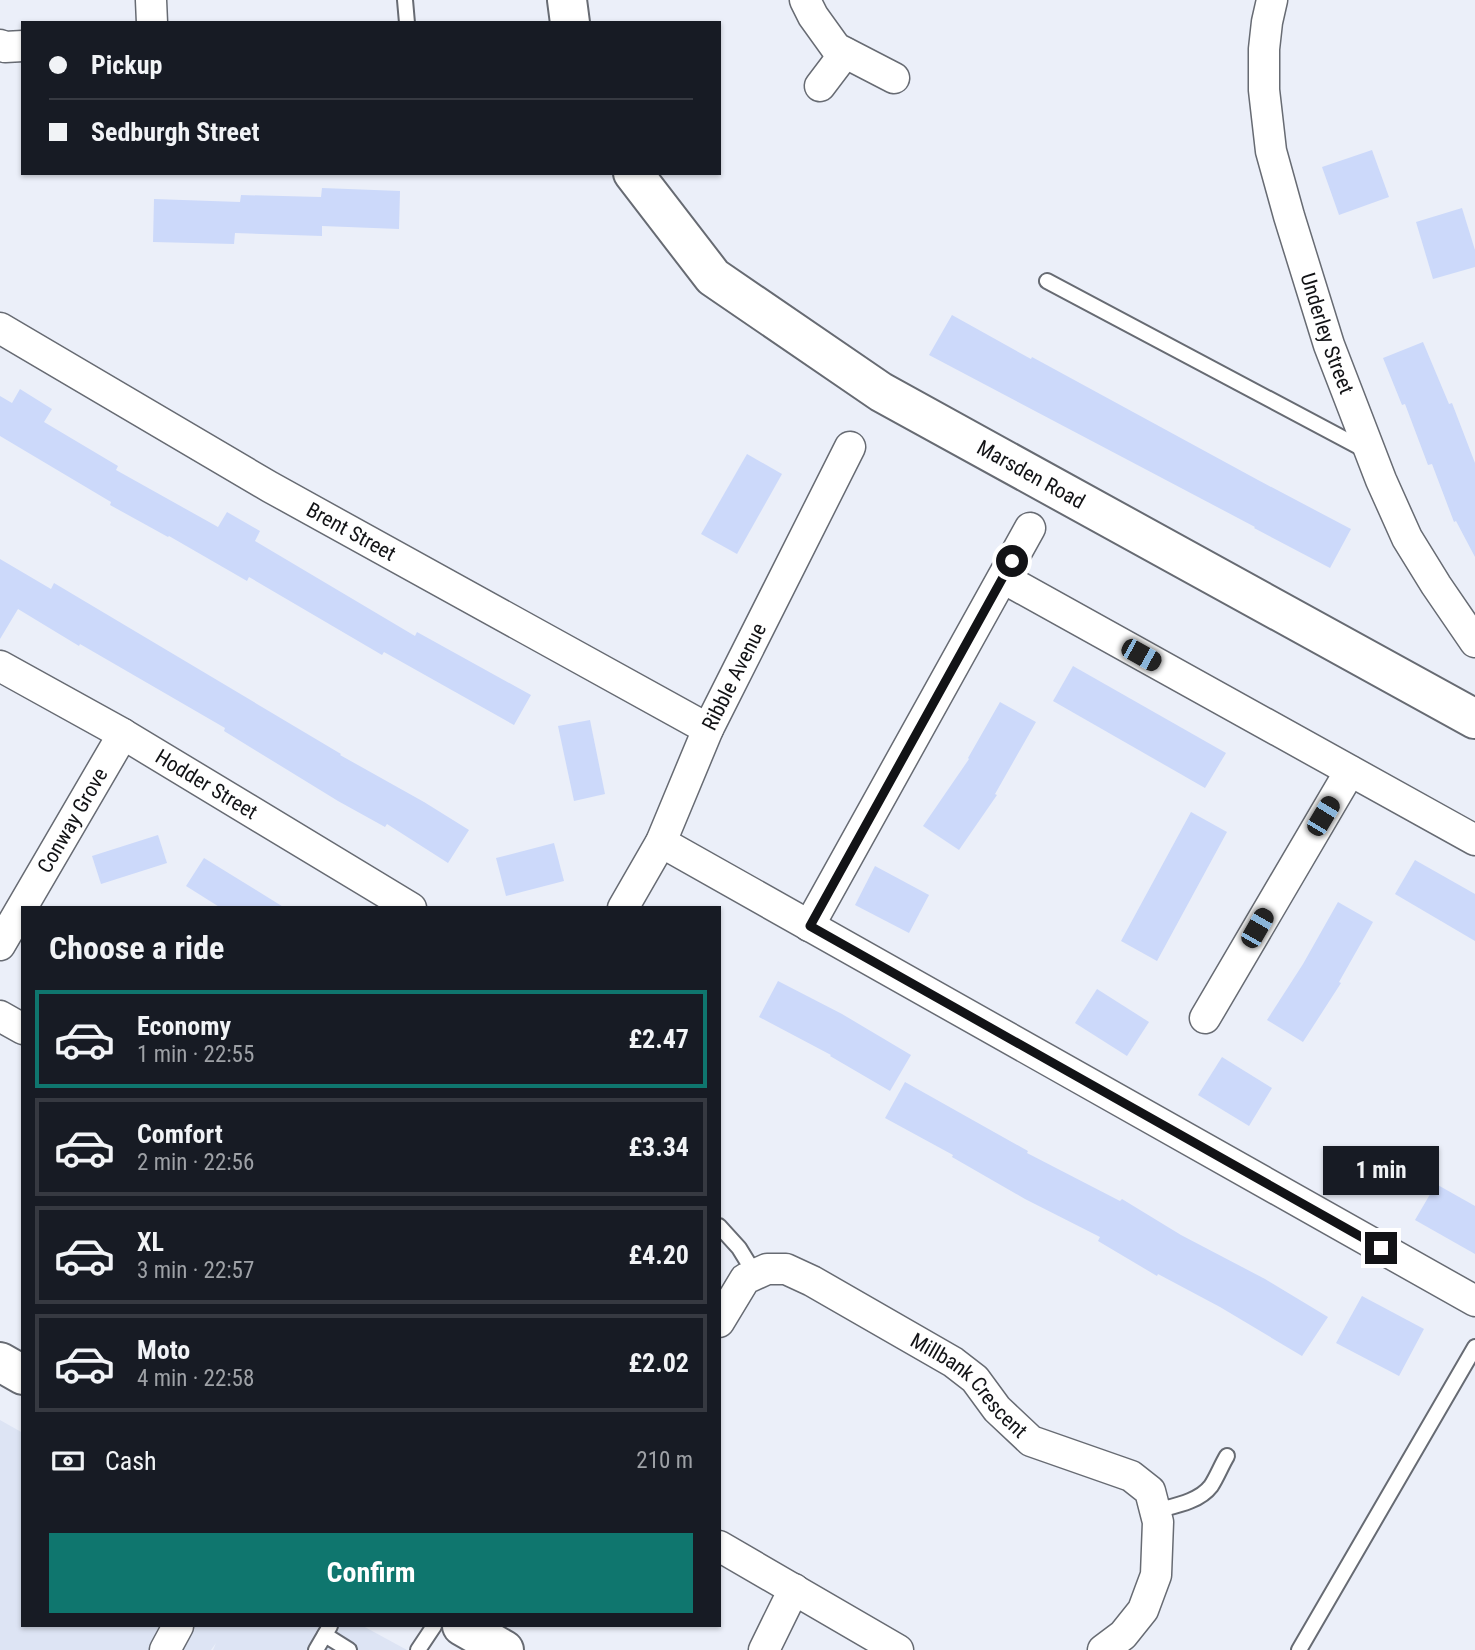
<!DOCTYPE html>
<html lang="en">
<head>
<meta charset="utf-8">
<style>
	:root { --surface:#171b24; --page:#20242c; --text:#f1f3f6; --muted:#9ea1a6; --line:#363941; --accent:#0f766e }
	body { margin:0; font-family:"Roboto Condensed",sans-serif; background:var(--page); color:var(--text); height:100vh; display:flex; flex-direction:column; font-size:26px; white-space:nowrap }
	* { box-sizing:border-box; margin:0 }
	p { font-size:23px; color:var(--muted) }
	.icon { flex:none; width:38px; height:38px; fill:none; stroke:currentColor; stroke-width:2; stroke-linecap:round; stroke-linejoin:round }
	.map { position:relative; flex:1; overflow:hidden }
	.sheet { position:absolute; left:21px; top:906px; width:700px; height:721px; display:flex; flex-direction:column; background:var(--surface); border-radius:0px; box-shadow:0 2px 5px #0004 }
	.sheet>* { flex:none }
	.banner { position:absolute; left:21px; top:21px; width:700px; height:154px; border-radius:0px; box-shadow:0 2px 5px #0004; display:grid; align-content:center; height:154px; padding:0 28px; background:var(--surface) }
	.end { position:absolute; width:32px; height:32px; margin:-16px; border:9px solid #121316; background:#fff; box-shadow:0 0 0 4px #fff }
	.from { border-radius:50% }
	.bubble { position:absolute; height:49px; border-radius:0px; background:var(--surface); box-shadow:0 2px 5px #0004; font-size:23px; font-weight:700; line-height:49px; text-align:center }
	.car { position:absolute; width:21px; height:42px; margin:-21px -10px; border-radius:9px; box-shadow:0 0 5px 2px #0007; background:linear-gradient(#222 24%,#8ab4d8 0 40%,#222 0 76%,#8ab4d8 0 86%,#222 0) }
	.banner b { display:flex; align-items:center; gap:24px; height:66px; font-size:26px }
	.banner b+b { border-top:2px solid var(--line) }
	.banner i { width:18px; height:18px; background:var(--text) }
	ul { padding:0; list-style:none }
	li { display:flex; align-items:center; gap:21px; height:98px; margin:0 14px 10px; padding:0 14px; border:4px solid var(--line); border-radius:0px }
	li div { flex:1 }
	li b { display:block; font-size:26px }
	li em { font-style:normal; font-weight:700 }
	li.on { border-color:var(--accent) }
	li>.icon { width:63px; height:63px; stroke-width:1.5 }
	h2 { padding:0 28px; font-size:32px; line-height:84px }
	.pay { display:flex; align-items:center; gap:18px; height:77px; padding:0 28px; font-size:26px }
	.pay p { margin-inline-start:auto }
	.action { display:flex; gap:14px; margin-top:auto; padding:14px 28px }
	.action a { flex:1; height:80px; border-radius:0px; background:var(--accent); color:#fff; font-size:28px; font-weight:700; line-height:80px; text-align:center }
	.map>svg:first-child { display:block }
	.built { fill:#dde4f4 }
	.building { fill:#ccd9fa }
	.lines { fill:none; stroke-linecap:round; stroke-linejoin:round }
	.lane-casing { stroke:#676b73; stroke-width:18 }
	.street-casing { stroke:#676b73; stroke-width:33 }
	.secondary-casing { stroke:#676b73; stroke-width:42 }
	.highway-casing { stroke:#676b73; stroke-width:42 }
	.lane { stroke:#fff; stroke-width:14 }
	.street { stroke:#fff; stroke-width:30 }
	.secondary { stroke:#fff; stroke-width:38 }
	.highway { stroke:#fff; stroke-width:38 }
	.route { stroke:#121316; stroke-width:9 }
	.labels { text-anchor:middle; stroke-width:7; stroke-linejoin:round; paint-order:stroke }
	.street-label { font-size:21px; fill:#121316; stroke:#fcfdff }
</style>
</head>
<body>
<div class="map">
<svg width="1475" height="1650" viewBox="0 0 1475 1650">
	<rect width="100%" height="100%" fill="#ebeff9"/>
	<polygon class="built" points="0,1420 23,1433 23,1626 363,1626 407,1650 213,1650 216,1643 211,1650 0,1650"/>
	<g class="building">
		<polygon points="1372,150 1389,197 1339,215 1322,167"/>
		<polygon points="322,188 400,191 399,229 322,226 322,236 235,233 234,244 153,242 154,199 240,202 241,195 321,197"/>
		<polygon points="1462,208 1475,250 1475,267 1433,279 1416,222"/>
		<polygon points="952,315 1031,359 1032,357 1258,480 1351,529 1330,568 1254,528 1255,527 929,355"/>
		<polygon points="1423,342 1449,404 1452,403 1475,463 1475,557 1456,521 1454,522 1432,464 1428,465 1405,404 1402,405 1383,358"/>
		<polygon points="20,389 52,409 44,422 118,466 116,470 218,527 227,512 260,531 255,541 415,636 417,632 531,695 514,725 384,652 382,655 249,577 247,581 169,536 168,537 110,505 111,502 0,436 0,396 12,403"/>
		<polygon points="747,454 782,474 737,554 701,534"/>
		<polygon points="0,559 51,589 54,583 341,754 340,755 424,802 469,830 448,863 387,824 385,827 338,801 224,731 225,728 80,644 79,646 18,609 0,639"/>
		<polygon points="1073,666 1226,753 1205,788 1053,701"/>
		<polygon points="1000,702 1036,722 995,794 997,795 959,850 923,826 969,759 968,758"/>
		<polygon points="590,720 605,794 574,801 558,726"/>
		<polygon points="1191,812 1227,832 1157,961 1121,941"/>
		<polygon points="158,835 167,863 101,884 92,856"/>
		<polygon points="554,843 564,881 506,896 496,858"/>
		<polygon points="204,858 285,908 221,908 186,886"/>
		<polygon points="1415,860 1475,894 1475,941 1395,894"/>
		<polygon points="875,866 929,895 909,933 855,905"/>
		<polygon points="1338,902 1373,922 1339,982 1341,983 1303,1042 1267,1020 1303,964"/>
		<polygon points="778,981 842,1014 911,1055 890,1091 830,1056 831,1055 759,1017"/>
		<polygon points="1097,989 1149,1022 1127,1056 1075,1023"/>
		<polygon points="1222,1057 1272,1088 1249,1126 1198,1095"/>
		<polygon points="905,1082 1028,1151 1027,1153 1120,1201 1122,1199 1181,1235 1265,1279 1328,1317 1302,1356 1220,1307 1158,1274 1157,1276 1098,1241 1100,1237 1025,1199 952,1157 953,1155 885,1118"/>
		<polygon points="1436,1184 1475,1206 1475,1254 1415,1220"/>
		<polygon points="1362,1296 1424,1329 1399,1376 1336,1343"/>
	</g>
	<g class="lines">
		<defs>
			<g id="lane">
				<polyline points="405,0 407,23"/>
				<polyline points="1047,281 1365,450"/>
				<polyline points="719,1226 739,1248 755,1274"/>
				<path d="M1155 1511C1173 1506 1199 1502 1211 1486 1217 1477 1221 1466 1227 1456"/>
				<polyline points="325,1635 349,1650"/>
				<polyline points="316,1650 330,1626"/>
				<polyline points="418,1650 434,1626"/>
				<polyline points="1299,1650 1475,1347"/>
			</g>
			<g id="street">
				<polyline points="151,0 152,23"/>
				<polyline points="805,0 813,16 836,48 894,78"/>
				<path id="s1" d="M1272 0 1267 22 1264 49V90L1271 151 1289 216 1329 345 1381 480 1407 538 1436 585 1475 642"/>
				<polyline points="0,45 5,47 23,46"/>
				<polyline points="820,86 845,53"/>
				<path id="s2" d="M0 328 270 487 708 729"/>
				<polyline points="1003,578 1475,840"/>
				<path id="s3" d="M0 666 123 734 411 908"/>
				<polyline points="661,842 1475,1301"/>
				<path id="s4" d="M623 908 661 842 708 729 850 447"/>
				<polyline points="809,926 1030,528"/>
				<path id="s5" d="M0 945 123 734"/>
				<polyline points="0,1016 23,1029"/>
				<polyline points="1205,1018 1350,771"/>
				<path id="s6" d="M719 1322 745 1279 767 1269H786L812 1281 953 1362 975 1379 997 1409 1031 1441 1131 1476 1150 1491 1158 1522 1156 1575 1143 1610 1123 1635 1103 1650"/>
				<polyline points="719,1546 898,1650"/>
				<polyline points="165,1650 178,1626"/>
				<polyline points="764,1650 794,1589"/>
			</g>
			<g id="secondary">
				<polyline points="567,0 570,23"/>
				<path id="s7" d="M633 173 713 277 881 392 1475 719"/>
			</g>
			<g id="highway">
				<polyline points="0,1362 23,1375"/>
				<polyline points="462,1626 504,1650"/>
			</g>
		</defs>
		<use href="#lane" class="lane-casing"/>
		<use href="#street" class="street-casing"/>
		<use href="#secondary" class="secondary-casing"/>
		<use href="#highway" class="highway-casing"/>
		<use href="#lane" class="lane"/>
		<use href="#street" class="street"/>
		<use href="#secondary" class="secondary"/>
		<use href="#highway" class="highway"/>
	</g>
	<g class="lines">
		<polyline class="route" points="1012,561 810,926 1381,1248"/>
	</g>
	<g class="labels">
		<g class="street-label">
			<text dy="7" stroke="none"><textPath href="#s1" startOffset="343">Underley Street</textPath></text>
			<text dy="7" stroke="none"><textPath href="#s7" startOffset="506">Marsden Road</textPath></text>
			<text dy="7" stroke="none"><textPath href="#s2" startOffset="406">Brent Street</textPath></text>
			<text dy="7" stroke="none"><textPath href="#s4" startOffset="257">Ribble Avenue</textPath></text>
			<text dy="7" stroke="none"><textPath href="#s3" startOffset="238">Hodder Street</textPath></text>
			<text dy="7" stroke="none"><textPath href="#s5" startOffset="144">Conway Grove</textPath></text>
			<text dy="7" stroke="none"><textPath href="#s6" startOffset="312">Millbank Crescent</textPath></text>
		</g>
	</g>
</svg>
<i class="end from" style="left:1012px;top:561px"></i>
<i class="end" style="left:1381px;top:1248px"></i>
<div class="bubble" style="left:1323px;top:1146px;width:116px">1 min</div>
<i class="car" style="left:1141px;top:655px;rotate:119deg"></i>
<i class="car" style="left:1323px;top:816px;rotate:31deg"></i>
<i class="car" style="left:1257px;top:928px;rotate:30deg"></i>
<div class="banner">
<b><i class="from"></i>Pickup</b>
<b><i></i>Sedburgh Street</b>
</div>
<section class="sheet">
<h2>Choose a ride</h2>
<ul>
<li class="on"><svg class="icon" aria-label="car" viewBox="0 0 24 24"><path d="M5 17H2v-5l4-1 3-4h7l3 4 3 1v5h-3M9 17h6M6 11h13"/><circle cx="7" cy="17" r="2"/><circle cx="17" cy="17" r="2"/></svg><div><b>Economy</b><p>1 min · 22:55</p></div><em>£2.47</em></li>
<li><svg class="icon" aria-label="car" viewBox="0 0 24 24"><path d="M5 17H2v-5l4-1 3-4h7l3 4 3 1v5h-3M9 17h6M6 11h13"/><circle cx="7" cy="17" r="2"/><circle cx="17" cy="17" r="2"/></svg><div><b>Comfort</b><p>2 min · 22:56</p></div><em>£3.34</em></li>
<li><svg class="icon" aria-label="car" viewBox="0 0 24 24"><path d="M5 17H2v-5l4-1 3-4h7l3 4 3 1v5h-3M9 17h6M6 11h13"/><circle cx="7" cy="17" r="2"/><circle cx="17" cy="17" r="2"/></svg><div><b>XL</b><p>3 min · 22:57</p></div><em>£4.20</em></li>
<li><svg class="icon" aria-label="car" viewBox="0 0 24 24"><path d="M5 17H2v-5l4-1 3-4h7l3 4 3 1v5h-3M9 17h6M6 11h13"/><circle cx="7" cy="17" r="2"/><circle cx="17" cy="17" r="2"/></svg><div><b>Moto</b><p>4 min · 22:58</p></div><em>£2.02</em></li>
</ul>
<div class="pay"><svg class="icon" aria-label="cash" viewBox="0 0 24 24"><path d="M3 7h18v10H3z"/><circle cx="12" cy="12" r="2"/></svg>Cash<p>210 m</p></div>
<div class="action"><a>Confirm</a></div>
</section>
</div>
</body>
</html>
